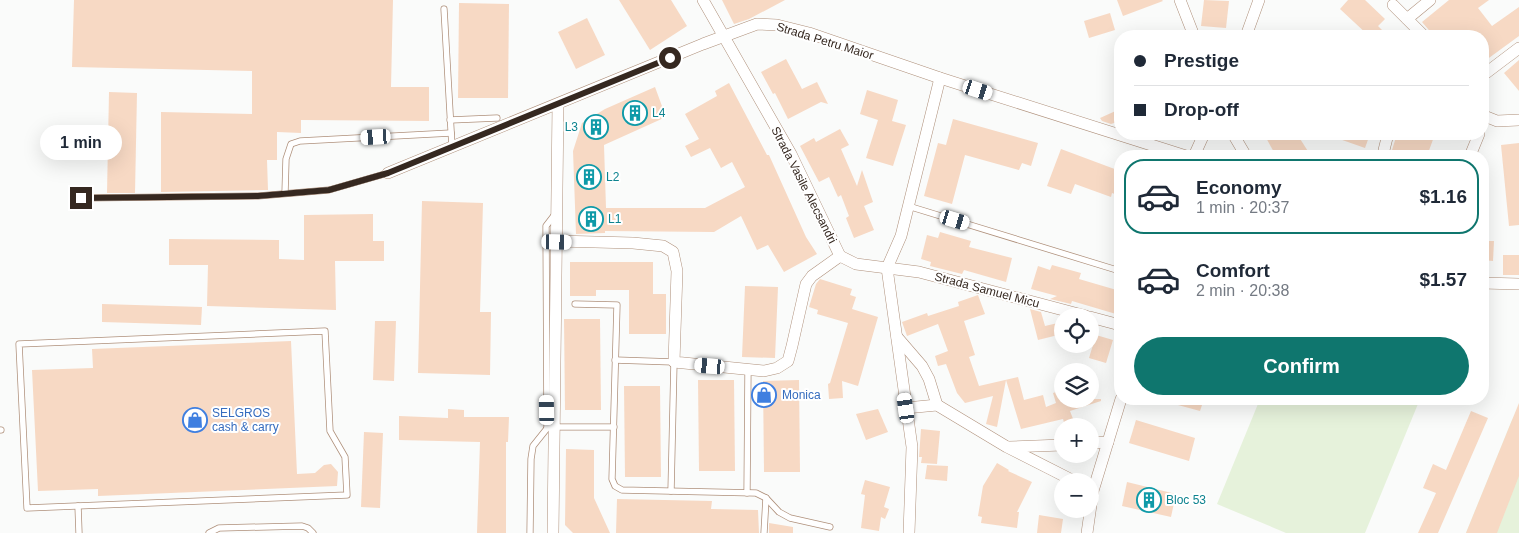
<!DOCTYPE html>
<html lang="en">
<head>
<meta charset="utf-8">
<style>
	:root { --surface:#fff; --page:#f6f6f7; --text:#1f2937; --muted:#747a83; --line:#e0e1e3; --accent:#0f766e }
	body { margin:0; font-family:Arial,sans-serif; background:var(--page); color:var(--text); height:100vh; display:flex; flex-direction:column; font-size:19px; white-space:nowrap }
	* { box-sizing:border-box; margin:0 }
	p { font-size:16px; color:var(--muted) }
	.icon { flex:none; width:28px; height:28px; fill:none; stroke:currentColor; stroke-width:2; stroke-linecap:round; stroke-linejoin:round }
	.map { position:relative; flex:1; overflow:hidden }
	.panel { position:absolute; left:1114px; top:150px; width:375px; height:255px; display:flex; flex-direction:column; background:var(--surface); border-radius:20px; box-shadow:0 5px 20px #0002 }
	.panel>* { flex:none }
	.guide { position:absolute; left:1114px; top:30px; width:375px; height:110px; border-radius:20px; box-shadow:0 5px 20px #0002; display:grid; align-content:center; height:110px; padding:0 20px; background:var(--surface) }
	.buttons { position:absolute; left:1054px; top:308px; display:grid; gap:10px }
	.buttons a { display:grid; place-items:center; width:45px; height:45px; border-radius:50%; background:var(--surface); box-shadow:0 5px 20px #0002; font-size:25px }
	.end { position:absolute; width:22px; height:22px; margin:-11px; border:6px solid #352820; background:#fff; box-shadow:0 0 0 2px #fff }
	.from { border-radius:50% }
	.bubble { position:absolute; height:35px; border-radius:18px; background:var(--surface); box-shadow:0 5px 20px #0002; font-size:16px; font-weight:800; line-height:35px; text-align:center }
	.car { position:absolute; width:15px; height:30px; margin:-15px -8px; border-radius:6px; box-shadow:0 0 4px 1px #0007; background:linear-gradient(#fff 24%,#345 0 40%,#fff 0 76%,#345 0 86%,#fff 0) }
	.guide b { display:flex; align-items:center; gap:18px; height:48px; font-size:19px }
	.guide b+b { border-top:1px solid var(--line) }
	.guide i { width:12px; height:12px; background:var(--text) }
	ul { padding:9px 0 0; list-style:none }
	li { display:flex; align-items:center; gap:15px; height:75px; margin:0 10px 8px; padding:0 10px; border:2px solid transparent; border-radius:20px }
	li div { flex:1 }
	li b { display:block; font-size:19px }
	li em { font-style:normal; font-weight:800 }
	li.selected { border-color:var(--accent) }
	li>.icon { width:45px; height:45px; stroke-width:1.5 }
	.cta { display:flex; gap:10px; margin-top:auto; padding:10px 20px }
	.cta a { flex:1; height:58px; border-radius:30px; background:var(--accent); color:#fff; font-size:20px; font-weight:800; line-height:58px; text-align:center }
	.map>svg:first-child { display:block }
	.green { fill:#e6f2db }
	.building { fill:#f7d9c4 }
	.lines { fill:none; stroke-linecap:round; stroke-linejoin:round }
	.lane-casing { stroke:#af907b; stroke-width:7 }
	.street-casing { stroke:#af907b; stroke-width:12 }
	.lane { stroke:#fff; stroke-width:5.5 }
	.street { stroke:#fff; stroke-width:11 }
	.route { stroke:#352820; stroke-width:6 }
	.labels { text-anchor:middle; stroke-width:4; stroke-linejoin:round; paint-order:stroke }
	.street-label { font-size:12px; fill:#352820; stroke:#fff }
	.culture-label { font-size:12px; fill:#0d838f; stroke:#fff; text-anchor:start }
	.shop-label { font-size:12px; fill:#366cbe; stroke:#fff; text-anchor:start }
</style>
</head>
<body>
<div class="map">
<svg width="1519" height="533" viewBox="0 0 1519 533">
	<rect width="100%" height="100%" fill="#fafbfa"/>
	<g class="green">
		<polygon points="1260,399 1420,399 1365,533 1286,533 1217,504"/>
		<polygon points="1519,407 1519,533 1466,533 1512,420"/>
	</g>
	<g class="building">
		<polygon points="74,0 393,0 391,87 429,87 429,121 301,120 301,133 277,132 277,160 267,160 268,190 161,192 161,112 252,114 252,71 72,67"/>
		<polygon points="619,0 671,0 687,26 650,50"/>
		<polygon points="722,0 785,0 749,19 734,24"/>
		<polygon points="1117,0 1162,0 1163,1 1123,16"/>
		<polygon points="1204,0 1229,1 1226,28 1201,26"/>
		<polygon points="1348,0 1365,0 1385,19 1378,26 1382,30 1376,36 1369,36 1340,9"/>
		<polygon points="1449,0 1489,0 1478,8 1492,26 1519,7 1519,36 1482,63 1482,36 1471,36 1466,31 1459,36 1434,36 1422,22"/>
		<polygon points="459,3 509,4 508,98 458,98"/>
		<polygon points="1110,13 1115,30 1089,38 1084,21"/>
		<polygon points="587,18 605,55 576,69 558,32"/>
		<polygon points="786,59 802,89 817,82 828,104 821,102 788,119 775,93 773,94 761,72"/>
		<polygon points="1519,60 1519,91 1504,73"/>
		<polygon points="729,83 767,155 769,155 806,237 817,254 784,272 768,245 757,250 741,216 714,232 605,231 605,233 576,234 573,151 582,123 605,109 655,87 666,117 604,145 606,208 705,208 745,187 732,162 721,168 710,148 691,157 685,146 699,139 685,114 717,96 715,91"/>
		<polygon points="867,90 898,100 892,121 906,125 893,166 866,158 878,120 860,114"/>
		<polygon points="109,92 137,93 135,193 107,193"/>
		<polygon points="1120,109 1120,121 1111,124 1102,121 1100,118"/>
		<polygon points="953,119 1038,143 1031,166 1022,163 1019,170 965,155 952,204 924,196 938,143 946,145"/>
		<polygon points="840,129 849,145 841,149 857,186 862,170 873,202 864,206 874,230 854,238 846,218 849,216 841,195 838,197 829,177 819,182 800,146 814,138 816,142"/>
		<polygon points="1264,134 1297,134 1311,156 1276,156"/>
		<polygon points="1328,134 1370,134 1365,148 1328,135"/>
		<polygon points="1397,134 1435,134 1427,156 1395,156 1396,154 1393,153 1392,150"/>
		<polygon points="1519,143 1519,225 1509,226 1501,145"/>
		<polygon points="1061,149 1120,171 1120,196 1112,193 1111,197 1075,184 1071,194 1047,186"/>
		<polygon points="422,201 483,203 480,312 491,312 490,375 418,373"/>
		<polygon points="373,214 373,241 384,241 384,261 335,261 336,310 207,306 208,265 169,265 169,239 279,240 279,259 304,260 304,215"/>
		<polygon points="940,232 971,241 969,247 1012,258 1006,282 964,270 962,274 930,266 931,262 921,259 927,235 938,238"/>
		<polygon points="1482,241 1494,241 1493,261 1482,260"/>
		<rect x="1503" y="255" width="16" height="20"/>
		<polygon points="570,262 653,262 653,294 666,294 666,334 629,334 629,290 596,290 596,296 570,296"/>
		<polygon points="1052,265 1081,273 1079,279 1120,291 1120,299 1116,314 1072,301 1071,304 1050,299 1057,296 1031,289 1038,266 1050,270"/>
		<polygon points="820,279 852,289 850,295 856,297 852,309 878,317 858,386 842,381 843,398 829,399 828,384 830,383 848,323 817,314 818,310 809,307 816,284"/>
		<polygon points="745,286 778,287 775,358 742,357"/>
		<polygon points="978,295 985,314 964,321 975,355 969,357 979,386 1018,377 1024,400 1043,395 1046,407 1056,403 1053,393 1062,390 1062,399 1101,399 1101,401 1070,411 1075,424 1069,426 1065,426 1063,419 1021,429 1006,380 997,427 986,424 993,396 965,403 957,393 946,364 938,366 935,356 948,351 938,324 907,336 902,322 927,313 928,316 959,306 958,302"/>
		<polygon points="102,304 202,307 201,325 102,322"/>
		<polygon points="1030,309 1041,312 1045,326 1062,322 1062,334 1038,340"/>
		<polygon points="564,319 600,319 601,410 565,410"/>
		<polygon points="375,321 396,321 394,381 373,380"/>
		<polygon points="1096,335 1113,340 1106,363 1089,358"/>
		<polygon points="291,341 297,474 315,473 324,465 331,464 338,472 337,486 98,496 98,489 38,491 32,370 93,368 92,349"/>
		<polygon points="698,380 734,380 735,471 699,471"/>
		<polygon points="799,380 800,472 764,472 763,381"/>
		<polygon points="624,386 660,386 661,477 625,477"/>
		<polygon points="1168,399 1204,399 1200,411 1167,402"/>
		<polygon points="1519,403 1519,476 1497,533 1466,533"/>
		<polygon points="448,409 464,410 464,417 509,417 508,442 506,442 506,533 477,533 480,442 399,440 399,416 448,418"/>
		<polygon points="878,409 888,432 866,440 856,414"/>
		<polygon points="1471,411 1488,418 1438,533 1418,533 1436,493 1423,488 1433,464 1446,470"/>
		<polygon points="1136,420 1195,438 1189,461 1129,443"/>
		<polygon points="921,429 940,431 937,464 921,463 922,457 919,457"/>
		<polygon points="364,432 383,433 380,508 361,507"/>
		<polygon points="566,449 594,450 594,498 610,533 573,533 565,525"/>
		<polygon points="997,463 1009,470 1008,471 1032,482 1017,512 1019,512 1017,528 981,523 982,517 978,516 983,486"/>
		<polygon points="927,465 948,466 947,481 925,479"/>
		<polygon points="865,480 890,487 884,507 889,509 885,519 881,517 879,531 861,528 865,495 861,494"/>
		<polygon points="1127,482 1176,494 1171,517 1122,506"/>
		<polygon points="617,499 712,501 711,509 758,510 759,533 616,533"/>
		<polygon points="1039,515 1063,519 1061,533 1037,533"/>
		<polygon points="769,523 793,527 793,533 769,533"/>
	</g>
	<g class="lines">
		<defs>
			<g id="lane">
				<polyline points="444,9 452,147"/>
				<polyline points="450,120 497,118"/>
				<polyline points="285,193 286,159 291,144 300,141 451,133"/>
				<polyline points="81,198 258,196 329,190 388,173"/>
				<polyline points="908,206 1120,271"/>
				<polyline points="575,304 617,305 612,479 615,486 622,490 756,493 766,498 779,512 790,518 830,527"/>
				<polygon points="325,331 330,431 345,457 347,495 27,508 19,344"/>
				<polyline points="615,360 674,362 671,491"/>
				<polyline points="555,427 614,427"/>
				<polyline points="547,428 546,226 556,213"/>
				<polyline points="0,430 1,430"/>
				<polyline points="747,493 748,369"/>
				<polyline points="78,506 79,533"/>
				<polyline points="209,533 219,528 302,526 308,528 313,533"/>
				<polyline points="530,533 531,459 533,446 549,426"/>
				<polyline points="764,533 766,498"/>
			</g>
			<g id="street">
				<polyline points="703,0 791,154 840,256 856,264 919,272 1086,316"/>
				<polyline points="1180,0 1194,36"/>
				<polyline points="1393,5 1424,36"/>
				<polyline points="1407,19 1430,0"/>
				<polyline points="1246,36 1259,0"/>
				<polyline points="1482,76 1519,48"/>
				<polyline points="1482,115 1497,121 1519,120"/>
				<polyline points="1233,134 1246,156"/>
				<polyline points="1194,156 1204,134"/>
				<polyline points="1386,156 1384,150 1388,134"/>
				<polyline points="1470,156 1479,134"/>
				<polyline points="388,173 703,44 757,24 777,25 809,33 940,78 1186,156"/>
				<polyline points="557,241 633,243 663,246 673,252 677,271 674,362 764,371 777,368 788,361 792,346 806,284 812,276 840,256"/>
				<polyline points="887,268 912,447 909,533"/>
				<polyline points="887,268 901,236 940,78"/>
				<polyline points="1482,283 1519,284"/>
				<polyline points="1090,317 1120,325"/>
				<polyline points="897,337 922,366 929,379 937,405"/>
				<polyline points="906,408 937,405 1007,447 1074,481"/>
				<polyline points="1090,443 1108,442"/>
				<polyline points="1009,447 1062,445"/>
				<polyline points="553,533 558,104"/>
				<polyline points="1087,533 1093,491 1121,399"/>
			</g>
		</defs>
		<use href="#lane" class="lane-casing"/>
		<use href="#street" class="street-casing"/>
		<use href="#lane" class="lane"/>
		<use href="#street" class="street"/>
	</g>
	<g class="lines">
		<polyline class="route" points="81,198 258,196 329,190 388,173 670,58"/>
	</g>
	<defs>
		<symbol id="building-ring" viewBox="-11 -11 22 22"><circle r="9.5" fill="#fff" stroke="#0f9aa8" stroke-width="1.5"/><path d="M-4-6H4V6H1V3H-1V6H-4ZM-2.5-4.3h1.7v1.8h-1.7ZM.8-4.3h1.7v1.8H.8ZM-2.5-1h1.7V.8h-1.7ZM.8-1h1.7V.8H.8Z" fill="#0f9aa8"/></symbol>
		<symbol id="shop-ring" viewBox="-11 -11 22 22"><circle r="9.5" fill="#fff" stroke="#3f7fe0" stroke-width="1.5"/><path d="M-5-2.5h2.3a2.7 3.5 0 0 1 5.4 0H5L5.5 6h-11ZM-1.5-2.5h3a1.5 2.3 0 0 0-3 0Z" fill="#3f7fe0"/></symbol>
	</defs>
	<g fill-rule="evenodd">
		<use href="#building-ring" x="621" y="99" width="28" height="28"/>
		<use href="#building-ring" x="582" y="113" width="28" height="28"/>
		<use href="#building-ring" x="575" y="163" width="28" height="28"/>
		<use href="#building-ring" x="577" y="205" width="28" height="28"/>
		<use href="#shop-ring" x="750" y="381" width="28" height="28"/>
		<use href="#shop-ring" x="181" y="406" width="28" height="28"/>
		<use href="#building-ring" x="1135" y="486" width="28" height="28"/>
	</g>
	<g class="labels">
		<g class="street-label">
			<text transform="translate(825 41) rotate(17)" y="4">Strada Petru Maior</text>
			<text transform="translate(804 185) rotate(63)" y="4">Strada Vasile Alecsandri</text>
			<text transform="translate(987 290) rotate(15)" y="4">Strada Samuel Micu</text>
		</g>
		<g class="culture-label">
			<text x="652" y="117">L4</text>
			<text x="578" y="131" text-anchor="end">L3</text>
			<text x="606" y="181">L2</text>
			<text x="608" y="223">L1</text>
			<text x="1166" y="504">Bloc 53</text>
		</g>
		<g class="shop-label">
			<text x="782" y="399">Monica</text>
			<text x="212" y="417">SELGROS<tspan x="212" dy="14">cash &amp; carry</tspan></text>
		</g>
	</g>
</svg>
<div class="buttons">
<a><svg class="icon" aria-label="locate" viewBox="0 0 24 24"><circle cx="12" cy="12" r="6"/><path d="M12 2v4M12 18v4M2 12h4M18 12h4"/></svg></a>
<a><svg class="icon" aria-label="layers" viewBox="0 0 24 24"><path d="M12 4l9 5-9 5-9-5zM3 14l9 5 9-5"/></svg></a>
<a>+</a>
<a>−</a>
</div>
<i class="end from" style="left:670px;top:58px"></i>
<i class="end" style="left:81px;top:198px"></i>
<div class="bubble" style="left:40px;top:125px;width:82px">1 min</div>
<i class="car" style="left:978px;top:90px;rotate:108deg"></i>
<i class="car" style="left:376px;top:137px;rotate:267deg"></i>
<i class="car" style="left:955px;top:220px;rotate:107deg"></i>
<i class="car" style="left:557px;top:242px;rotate:91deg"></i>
<i class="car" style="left:710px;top:366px;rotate:275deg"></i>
<i class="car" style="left:906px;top:408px;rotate:352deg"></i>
<i class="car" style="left:547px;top:410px;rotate:359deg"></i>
<div class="guide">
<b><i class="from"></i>Prestige</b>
<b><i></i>Drop-off</b>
</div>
<section class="panel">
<ul>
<li class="selected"><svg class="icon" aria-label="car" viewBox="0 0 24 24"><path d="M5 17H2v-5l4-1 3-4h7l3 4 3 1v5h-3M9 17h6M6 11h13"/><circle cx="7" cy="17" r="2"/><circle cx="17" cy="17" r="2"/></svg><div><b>Economy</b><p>1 min · 20:37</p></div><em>$1.16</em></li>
<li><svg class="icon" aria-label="car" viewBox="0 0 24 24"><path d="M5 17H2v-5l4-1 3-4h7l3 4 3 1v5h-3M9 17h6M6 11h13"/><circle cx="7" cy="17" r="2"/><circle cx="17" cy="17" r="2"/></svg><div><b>Comfort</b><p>2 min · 20:38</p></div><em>$1.57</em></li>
</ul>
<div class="cta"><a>Confirm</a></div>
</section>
</div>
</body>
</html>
